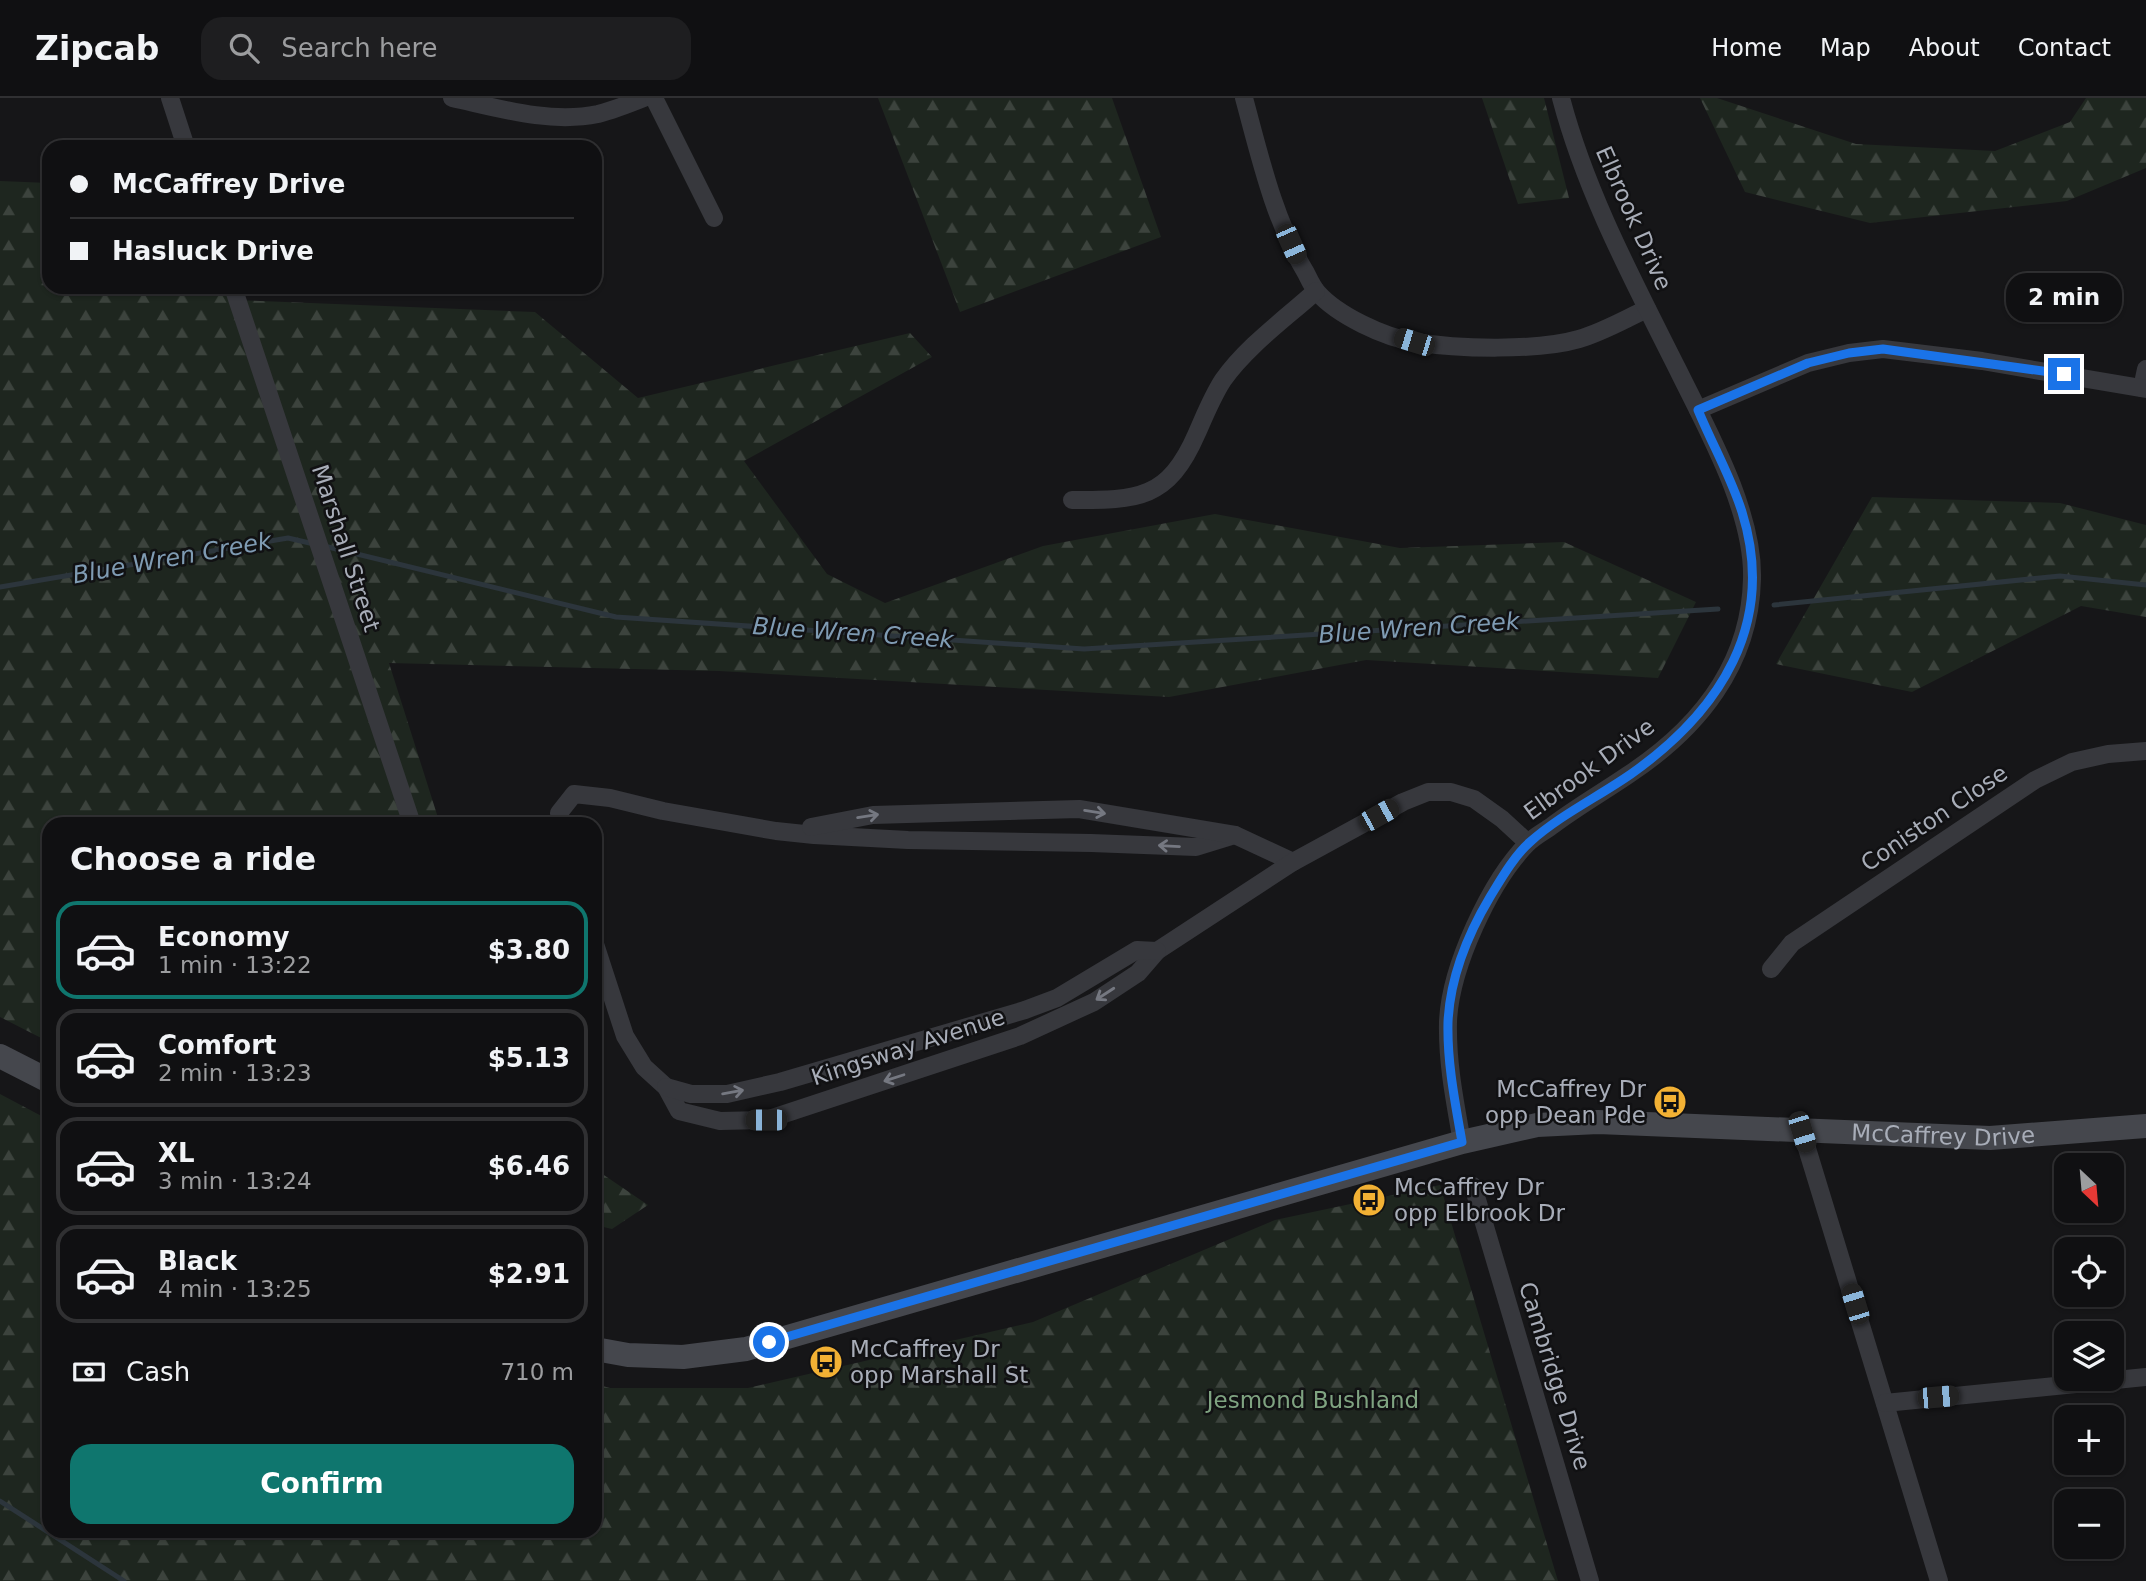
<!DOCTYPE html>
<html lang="en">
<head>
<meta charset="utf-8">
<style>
	:root { --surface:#101012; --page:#1e1e20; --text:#f1f3f6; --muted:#9c9d9f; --line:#303032; --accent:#0f766e }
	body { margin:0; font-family:"DejaVu Sans",sans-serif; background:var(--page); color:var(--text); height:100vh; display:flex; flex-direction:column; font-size:26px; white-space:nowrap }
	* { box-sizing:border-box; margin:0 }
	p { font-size:23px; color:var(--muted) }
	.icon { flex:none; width:38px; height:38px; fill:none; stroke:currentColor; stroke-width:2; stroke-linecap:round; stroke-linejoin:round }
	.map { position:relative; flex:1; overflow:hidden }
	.drawer { position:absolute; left:42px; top:719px; width:560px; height:721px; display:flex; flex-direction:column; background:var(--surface); border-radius:21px; box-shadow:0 2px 5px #0004,0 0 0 2px var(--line) }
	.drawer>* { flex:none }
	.hud { position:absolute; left:42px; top:42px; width:560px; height:154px; border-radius:21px; box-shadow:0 2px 5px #0004,0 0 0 2px var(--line); display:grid; align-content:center; height:154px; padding:0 28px; background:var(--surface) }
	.needle { width:46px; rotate:154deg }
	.fabs { position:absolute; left:2054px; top:1055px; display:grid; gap:14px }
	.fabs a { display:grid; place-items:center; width:70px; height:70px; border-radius:14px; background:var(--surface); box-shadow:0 2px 5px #0004,0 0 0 2px var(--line); font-size:35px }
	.end { position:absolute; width:32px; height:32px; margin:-16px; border:9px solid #1a73e8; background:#fff; box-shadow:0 0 0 4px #fff }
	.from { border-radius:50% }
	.bubble { position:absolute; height:49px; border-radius:21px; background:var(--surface); box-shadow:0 2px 5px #0004,0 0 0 2px var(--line); font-size:23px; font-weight:700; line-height:49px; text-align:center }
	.car { position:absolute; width:21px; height:42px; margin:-21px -10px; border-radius:9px; box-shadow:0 0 5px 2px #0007; background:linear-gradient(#222 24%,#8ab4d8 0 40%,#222 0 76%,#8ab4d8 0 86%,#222 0) }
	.hud b { display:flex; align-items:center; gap:24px; height:66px; font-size:26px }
	.hud b+b { border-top:2px solid var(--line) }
	.hud i { width:18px; height:18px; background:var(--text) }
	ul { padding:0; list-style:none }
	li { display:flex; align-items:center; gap:21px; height:98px; margin:0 14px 10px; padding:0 14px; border:4px solid var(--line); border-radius:21px }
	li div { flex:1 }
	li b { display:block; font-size:26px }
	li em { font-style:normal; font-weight:700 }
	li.active { border-color:var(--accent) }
	li>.icon { width:63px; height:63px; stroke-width:1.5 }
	h2 { padding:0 28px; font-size:32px; line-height:84px }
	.pay { display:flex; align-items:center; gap:18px; height:77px; padding:0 28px; font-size:26px }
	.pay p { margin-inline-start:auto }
	.action { display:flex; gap:14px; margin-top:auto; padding:14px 28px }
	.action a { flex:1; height:80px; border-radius:21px; background:var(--accent); color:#fff; font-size:28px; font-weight:700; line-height:80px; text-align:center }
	header { display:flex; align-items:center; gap:42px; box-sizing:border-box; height:98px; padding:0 35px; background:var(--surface); border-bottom:2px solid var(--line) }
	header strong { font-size:33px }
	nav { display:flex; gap:38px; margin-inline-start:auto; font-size:24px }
	.search { width:490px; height:63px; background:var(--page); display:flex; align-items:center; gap:18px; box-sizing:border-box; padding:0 24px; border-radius:21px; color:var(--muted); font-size:26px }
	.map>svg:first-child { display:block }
	.forest { fill:url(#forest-firs) }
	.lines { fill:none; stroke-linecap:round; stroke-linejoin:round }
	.stream { stroke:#2c353c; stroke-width:5 }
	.minor { stroke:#37383d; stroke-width:18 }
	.secondary { stroke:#45474d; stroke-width:24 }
	.oneway { stroke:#757881 }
	.route { stroke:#1a73e8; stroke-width:9 }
	.labels { text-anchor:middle; stroke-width:5; stroke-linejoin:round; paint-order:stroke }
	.street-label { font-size:23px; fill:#a8adb8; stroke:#111113 }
	.poi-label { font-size:23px; fill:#a8adb8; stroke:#111113; text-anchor:start }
	.park-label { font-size:23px; fill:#7fa381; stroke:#111113 }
	.water-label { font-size:24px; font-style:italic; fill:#7f9bb3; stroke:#111113 }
</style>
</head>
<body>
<header>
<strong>Zipcab</strong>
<div class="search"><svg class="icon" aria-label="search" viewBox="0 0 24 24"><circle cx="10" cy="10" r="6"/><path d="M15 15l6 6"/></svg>Search here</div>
<nav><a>Home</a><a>Map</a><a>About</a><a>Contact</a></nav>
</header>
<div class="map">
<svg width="2146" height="1483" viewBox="0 0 2146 1483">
	<defs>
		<pattern id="forest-firs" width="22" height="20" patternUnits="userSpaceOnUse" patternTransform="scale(1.75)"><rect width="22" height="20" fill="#1e261f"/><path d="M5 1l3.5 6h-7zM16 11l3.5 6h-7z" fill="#3c433d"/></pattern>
	</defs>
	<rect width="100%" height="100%" fill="#161618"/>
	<g class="forest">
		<polygon points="878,0 1112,0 1161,139 960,214"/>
		<polygon points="1482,0 1544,0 1569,100 1518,106"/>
		<polygon points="1700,0 1717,0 1856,46 1995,53 2070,24 2086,0 2146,0 2146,70 2067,103 1870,125 1745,94"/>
		<polygon points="0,83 49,85 49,189 230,189 235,202 535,214 638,300 910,235 932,259 744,363 827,476 885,505 1043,448 1215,416 1400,450 1564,444 1696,504 1658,580 1366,562 1169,599 719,573 389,565 440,726 49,726 49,944 0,919"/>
		<polygon points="1872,399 2060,405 2146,427 2146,519 2081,508 1912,594 1776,566"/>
		<polygon points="0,996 49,1022 49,1433 595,1433 595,1286 610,1290 748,1290 1033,1224 1275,1122 1440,1087 1558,1483 0,1483"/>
		<polygon points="595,1071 648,1107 612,1131 595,1127"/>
	</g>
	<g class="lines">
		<g class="stream">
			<polyline points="324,448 616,519 1084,551 1718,511"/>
			<polyline points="0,489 288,440 314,446"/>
			<polyline points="1774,507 2060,478 2146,487"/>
			<polyline points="0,1403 124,1483"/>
		</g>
		<g class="minor">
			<polyline points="170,0 186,49"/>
			<path d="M452 0C498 10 550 26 598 16 614 12 629 6 644 0"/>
			<polyline points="654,0 714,120"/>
			<path d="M1244 0C1260 59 1274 122 1306 175 1309 181 1312 188 1317 194 1337 217 1385 240 1415 244 1458 251 1538 253 1579 241 1603 234 1625 221 1647 211"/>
			<polyline points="233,189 412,726"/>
			<polyline points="2142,290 2146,271"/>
			<polyline points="1698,312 1808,265 1849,255 1883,251 1982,263 2146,291"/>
			<path d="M1072 402C1138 402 1168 402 1197 335 1205 317 1212 299 1223 282 1247 248 1285 221 1316 193"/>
			<polyline points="561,726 559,715 574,696 610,700 663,713 776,733 814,737 908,742 1091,745 1196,749 1235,737"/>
			<polyline points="811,729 873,717 1079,711 1235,737 1293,764"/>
			<polyline points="595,846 625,938 644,969 666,989 679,1013 720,1023 766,1022 1020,938 1094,904 1138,875 1157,853 1293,764 1403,704 1428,694 1451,694 1474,701 1502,721 1528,745"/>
			<polyline points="1771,871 1792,845 2035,682 2072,664 2108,656 2146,653"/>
			<polyline points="666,989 691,996 727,996 780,984 1025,912 1057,900 1137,852 1157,853"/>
			<polyline points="1802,1034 1939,1483"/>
			<path d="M1462 1044C1455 1004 1447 965 1448 924 1450 870 1490 783 1528 745 1535 738 1545 733 1553 727 1577 709 1603 694 1628 677 1698 631 1750 567 1752 481 1754 414 1707 331 1678 272 1634 184 1586 95 1561 0"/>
			<polyline points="1473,1088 1590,1483"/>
			<polyline points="1885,1305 2146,1279"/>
		</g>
		<g class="secondary">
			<polyline points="0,958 49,983"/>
			<path id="s1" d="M595 1251 628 1257 683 1259 746 1251 1462 1044 1537 1027 1598 1024 1990 1040 2146 1028"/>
		</g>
	</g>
	<defs><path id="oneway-shaft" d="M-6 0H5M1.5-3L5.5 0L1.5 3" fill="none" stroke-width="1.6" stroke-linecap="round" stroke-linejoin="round" transform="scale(1.75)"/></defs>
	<g class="oneway">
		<use href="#oneway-shaft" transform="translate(1095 714) rotate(9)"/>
		<use href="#oneway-shaft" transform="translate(868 718) rotate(-9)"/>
		<use href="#oneway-shaft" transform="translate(1169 748) rotate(-177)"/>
		<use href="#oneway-shaft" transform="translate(1105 896) rotate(147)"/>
		<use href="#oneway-shaft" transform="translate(894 980) rotate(162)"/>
		<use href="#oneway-shaft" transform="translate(733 994) rotate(-10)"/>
	</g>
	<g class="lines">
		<path class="route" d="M769 1244 1462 1044C1455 1004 1447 964 1448 924 1450 881 1468 836 1490 799 1501 781 1514 758 1530 744 1560 717 1598 699 1631 676 1720 613 1777 526 1742 414 1731 379 1712 346 1698 312L1808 265 1849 255 1883 251 2064 276"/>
	</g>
	<defs>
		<symbol id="bus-disc" viewBox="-11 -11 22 22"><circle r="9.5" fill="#f2b134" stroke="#111113"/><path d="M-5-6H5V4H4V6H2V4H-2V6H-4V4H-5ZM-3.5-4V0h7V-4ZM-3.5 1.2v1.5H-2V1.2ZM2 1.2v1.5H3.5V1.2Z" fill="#111"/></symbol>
	</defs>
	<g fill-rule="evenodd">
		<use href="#bus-disc" x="1651" y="985" width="38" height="38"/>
		<use href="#bus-disc" x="1350" y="1083" width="38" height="38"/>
		<use href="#bus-disc" x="807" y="1245" width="38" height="38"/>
	</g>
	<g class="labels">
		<g class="street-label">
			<text transform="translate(1634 120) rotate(66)" y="8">Elbrook Drive</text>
			<text transform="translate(346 450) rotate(72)" y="8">Marshall Street</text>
			<text transform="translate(1589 671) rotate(-36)" y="8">Elbrook Drive</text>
			<text transform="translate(1934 720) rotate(-34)" y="8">Coniston Close</text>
			<text transform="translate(908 949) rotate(-18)" y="8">Kingsway Avenue</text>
			<text dy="8" stroke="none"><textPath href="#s1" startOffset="1381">McCaffrey Drive</textPath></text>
			<text transform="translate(1555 1278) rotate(73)" y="8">Cambridge Drive</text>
		</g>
		<g class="poi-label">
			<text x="1646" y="999" text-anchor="end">McCaffrey Dr<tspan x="1646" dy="26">opp Dean Pde</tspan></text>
			<text x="1394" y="1097">McCaffrey Dr<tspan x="1394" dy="26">opp Elbrook Dr</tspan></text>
			<text x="850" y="1259">McCaffrey Dr<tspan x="850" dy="26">opp Marshall St</tspan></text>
		</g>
		<g class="park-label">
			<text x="1313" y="1310">Jesmond Bushland</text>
		</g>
		<g class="water-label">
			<text transform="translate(172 460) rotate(-10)" y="8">Blue Wren Creek</text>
			<text transform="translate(1419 530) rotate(-4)" y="8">Blue Wren Creek</text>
			<text transform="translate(853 535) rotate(4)" y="8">Blue Wren Creek</text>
		</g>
	</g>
</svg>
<div class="fabs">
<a><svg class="needle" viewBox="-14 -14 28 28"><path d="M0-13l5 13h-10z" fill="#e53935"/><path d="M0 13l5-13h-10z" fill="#9c9d9f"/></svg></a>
<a><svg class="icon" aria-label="locate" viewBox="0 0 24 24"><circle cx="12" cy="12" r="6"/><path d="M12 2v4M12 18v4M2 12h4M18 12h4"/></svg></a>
<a><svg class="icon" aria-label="layers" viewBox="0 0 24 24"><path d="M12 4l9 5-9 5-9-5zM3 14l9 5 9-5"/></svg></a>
<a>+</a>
<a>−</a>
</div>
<i class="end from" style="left:769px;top:1244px"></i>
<i class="end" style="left:2064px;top:276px"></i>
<div class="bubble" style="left:2006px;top:175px;width:116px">2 min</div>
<i class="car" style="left:1291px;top:146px;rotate:156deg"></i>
<i class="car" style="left:1414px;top:244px;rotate:287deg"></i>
<i class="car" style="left:1379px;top:717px;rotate:61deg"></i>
<i class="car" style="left:766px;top:1022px;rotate:270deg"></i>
<i class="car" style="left:1802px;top:1034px;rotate:163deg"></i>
<i class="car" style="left:1855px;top:1206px;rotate:343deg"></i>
<i class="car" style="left:1938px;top:1299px;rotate:85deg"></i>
<div class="hud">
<b><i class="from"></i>McCaffrey Drive</b>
<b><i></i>Hasluck Drive</b>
</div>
<section class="drawer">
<h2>Choose a ride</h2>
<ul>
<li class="active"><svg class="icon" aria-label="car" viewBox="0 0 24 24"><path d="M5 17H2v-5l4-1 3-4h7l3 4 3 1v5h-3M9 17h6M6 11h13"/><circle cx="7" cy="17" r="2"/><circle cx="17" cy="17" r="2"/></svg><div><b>Economy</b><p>1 min · 13:22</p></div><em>$3.80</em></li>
<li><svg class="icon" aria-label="car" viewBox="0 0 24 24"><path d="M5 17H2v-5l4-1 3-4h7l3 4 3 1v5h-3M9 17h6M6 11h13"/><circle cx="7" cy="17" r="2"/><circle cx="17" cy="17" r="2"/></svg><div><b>Comfort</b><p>2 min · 13:23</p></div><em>$5.13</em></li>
<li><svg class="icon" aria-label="car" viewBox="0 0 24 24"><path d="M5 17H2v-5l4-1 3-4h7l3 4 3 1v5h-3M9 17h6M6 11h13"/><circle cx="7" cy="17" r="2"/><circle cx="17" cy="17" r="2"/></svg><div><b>XL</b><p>3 min · 13:24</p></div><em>$6.46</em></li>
<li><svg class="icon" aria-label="car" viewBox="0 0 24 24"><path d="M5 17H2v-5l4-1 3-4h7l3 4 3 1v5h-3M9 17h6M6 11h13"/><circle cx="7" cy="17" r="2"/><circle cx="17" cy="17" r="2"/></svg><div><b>Black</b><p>4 min · 13:25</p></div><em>$2.91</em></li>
</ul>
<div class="pay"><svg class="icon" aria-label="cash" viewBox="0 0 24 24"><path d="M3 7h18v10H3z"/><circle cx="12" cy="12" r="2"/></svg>Cash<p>710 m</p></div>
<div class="action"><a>Confirm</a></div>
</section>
</div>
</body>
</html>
